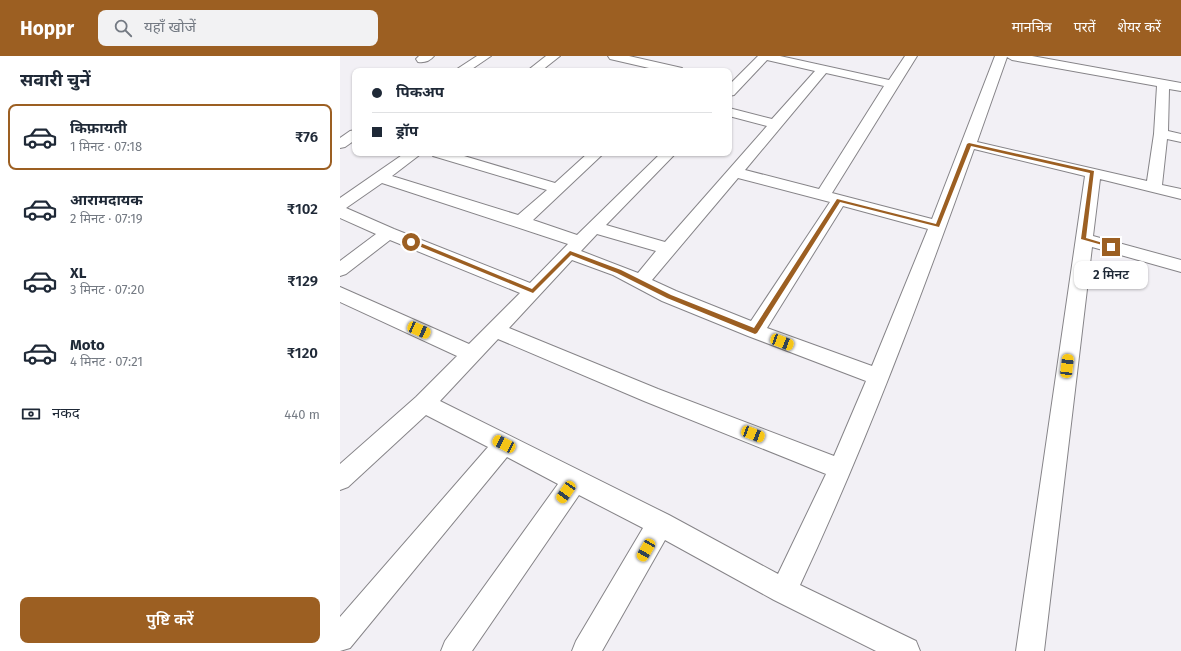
<!DOCTYPE html>
<html lang="hi">
<head>
<meta charset="utf-8">
<style>
	:root { --surface:#fff; --page:#f2f2f3; --text:#1f2937; --muted:#747a83; --line:#e0e1e3; --accent:#9c5f22 }
	body { margin:0; font-family:"Fira Sans","Noto Sans Devanagari",sans-serif; background:var(--page); color:var(--text); height:100vh; display:flex; flex-direction:column; font-size:15px; white-space:nowrap }
	* { box-sizing:border-box; margin:0 }
	p { font-size:13px; color:var(--muted) }
	.icon { flex:none; width:22px; height:22px; fill:none; stroke:currentColor; stroke-width:2; stroke-linecap:round; stroke-linejoin:round }
	.map { position:relative; flex:1; overflow:hidden }
	.details { display:flex; flex-direction:column; background:var(--surface); width:340px }
	.details>* { flex:none }
	.banner { position:absolute; left:12px; top:12px; width:380px; height:88px; border-radius:8px; box-shadow:0 1px 3px #0004; display:grid; align-content:center; height:88px; padding:0 20px; background:var(--surface) }
	.end { position:absolute; width:18px; height:18px; margin:-9px; border:5px solid #9c5f22; background:#fff; box-shadow:0 0 0 2px #fff }
	.from { border-radius:50% }
	.bubble { position:absolute; height:28px; border-radius:8px; background:var(--surface); box-shadow:0 1px 3px #0004; font-size:13px; font-weight:600; line-height:28px; text-align:center }
	.car { position:absolute; width:12px; height:24px; margin:-12px -6px; border-radius:5px; box-shadow:0 0 3px 1px #0007; background:linear-gradient(#f5c518 24%,#345 0 40%,#f5c518 0 76%,#345 0 86%,#f5c518 0) }
	.banner b { display:flex; align-items:center; gap:14px; height:38px; font-size:15px }
	.banner b+b { border-top:1px solid var(--line) }
	.banner i { width:10px; height:10px; background:var(--text) }
	ul { padding:0; list-style:none }
	li { display:flex; align-items:center; gap:12px; height:66px; margin:0 8px 6px; padding:0 12px; border:2px solid transparent; border-radius:8px }
	li div { flex:1 }
	li b { display:block; font-size:15px }
	li em { font-style:normal; font-weight:600 }
	li.active { border-color:var(--accent) }
	li>.icon { width:36px; height:36px; stroke-width:1.5 }
	h2 { padding:0 20px; font-size:18px; line-height:48px }
	.pay { display:flex; align-items:center; gap:10px; height:44px; padding:0 20px; font-size:15px }
	.pay p { margin-inline-start:auto }
	.action { display:flex; gap:8px; margin-top:auto; padding:8px 20px }
	.action a { flex:1; height:46px; border-radius:8px; background:var(--accent); color:#fff; font-size:16px; font-weight:600; line-height:46px; text-align:center }
	header { display:flex; align-items:center; gap:24px; box-sizing:border-box; height:56px; padding:0 20px; background:var(--accent); color:#fff }
	header strong { font-size:19px }
	nav { display:flex; gap:22px; margin-inline-start:auto; font-size:14px }
	.search { width:280px; height:36px; background:var(--page); display:flex; align-items:center; gap:10px; box-sizing:border-box; padding:0 14px; border-radius:8px; color:var(--muted); font-size:15px }
	main { display:flex; flex:1; min-height:0 }
	.map>svg:first-child { display:block }
	.lines { fill:none; stroke-linecap:round; stroke-linejoin:round }
	.street-casing { stroke:#868488; stroke-width:2 }
	.street { fill:#fff; fill-rule:evenodd }
	.route { fill:#9c5f22 }
</style>
</head>
<body>
<header>
<strong>Hoppr</strong>
<div class="search"><svg class="icon" aria-label="search" viewBox="0 0 24 24"><circle cx="10" cy="10" r="6"/><path d="M15 15l6 6"/></svg>यहाँ खोजें</div>
<nav><a>मानचित्र</a><a>परतें</a><a>शेयर करें</a></nav>
</header>
<main>
<section class="details">
<h2>सवारी चुनें</h2>
<ul>
<li class="active"><svg class="icon" aria-label="car" viewBox="0 0 24 24"><path d="M5 17H2v-5l4-1 3-4h7l3 4 3 1v5h-3M9 17h6M6 11h13"/><circle cx="7" cy="17" r="2"/><circle cx="17" cy="17" r="2"/></svg><div><b>किफ़ायती</b><p>1 मिनट · 07:18</p></div><em>₹76</em></li>
<li><svg class="icon" aria-label="car" viewBox="0 0 24 24"><path d="M5 17H2v-5l4-1 3-4h7l3 4 3 1v5h-3M9 17h6M6 11h13"/><circle cx="7" cy="17" r="2"/><circle cx="17" cy="17" r="2"/></svg><div><b>आरामदायक</b><p>2 मिनट · 07:19</p></div><em>₹102</em></li>
<li><svg class="icon" aria-label="car" viewBox="0 0 24 24"><path d="M5 17H2v-5l4-1 3-4h7l3 4 3 1v5h-3M9 17h6M6 11h13"/><circle cx="7" cy="17" r="2"/><circle cx="17" cy="17" r="2"/></svg><div><b>XL</b><p>3 मिनट · 07:20</p></div><em>₹129</em></li>
<li><svg class="icon" aria-label="car" viewBox="0 0 24 24"><path d="M5 17H2v-5l4-1 3-4h7l3 4 3 1v5h-3M9 17h6M6 11h13"/><circle cx="7" cy="17" r="2"/><circle cx="17" cy="17" r="2"/></svg><div><b>Moto</b><p>4 मिनट · 07:21</p></div><em>₹120</em></li>
</ul>
<div class="pay"><svg class="icon" aria-label="cash" viewBox="0 0 24 24"><path d="M3 7h18v10H3z"/><circle cx="12" cy="12" r="2"/></svg>नकद<p>440 m</p></div>
<div class="action"><a>पुष्टि करें</a></div>
</section>
<div class="map">
<svg width="841" height="595" viewBox="0 0 841 595">
	<rect width="100%" height="100%" fill="#f2f0f5"/>
	<g class="lines">
		<defs>
			<g id="street">
				<path d="M79 0H94C90 5 84 7 78 6L76 3Z"/>
				<polygon points="137,0 151,0 129,15 114,15"/>
				<polygon points="206,0 220,0 201,15 187,15"/>
				<polygon points="268,0 289,0 342,12 344,15 322,15 270,3"/>
				<path d="M418 0H440L549 24 565 0H577L492 137 592 163 655 0H692L841 27V35L829 33 828 75 841 78V86L827 83 822 129 841 133V143L760 123 753 180 841 204V216L752 191 704 595H676L745 120 634 93C581 241 526 388 460 529L576 585 580 595H536L434 544 325 484 262 595H232L236 585 303 472 239 439 132 595H101L105 585 218 428 167 401 10 592 0 595V561L148 391 86 359 8 431 0 434V408L76 341 117 300 0 246V231L129 288 180 237 50 184 6 218 0 220V205L36 178 0 162V142L65 97H82L52 120 178 159 207 134 93 100 91 97H114L215 127 248 97H264L193 164 237 179 321 97H336L266 169 325 186 427 70 389 60V52L432 63 475 15 427 4 394 39 389 40V29ZM667 1 672 4 817 30 814 78 807 125 637 86ZM486 17 544 30 479 133 405 114ZM398 122 490 146 411 265 336 235 312 224ZM42 127 228 188 190 227 54 173 6 152ZM503 150 588 173 532 310 427 272ZM257 178 316 195 298 217 241 195ZM232 204 273 219 322 245 408 280 526 325 494 400 318 333 169 272ZM158 283 304 345 486 418 438 518 329 459 100 345Z"/>
				<polygon points="15,74 15,84 5,91 0,92 0,82 10,75"/>
			</g>
		</defs>
		<use href="#street" class="street-casing"/>
		<use href="#street" class="street"/>
	</g>
	<polygon class="route" points="629,87 754,115 746,182 773,190 773,192 741,183 750,117 631,90 599,171 500,146 417,277 415,278 327,242 277,217 231,199 193,237 69,186 73,184 192,233 230,195 281,214 331,239 414,272 497,143 596,168 627,88"/>
</svg>
<i class="end from" style="left:71px;top:186px"></i>
<i class="end" style="left:771px;top:191px"></i>
<div class="bubble" style="left:734px;top:205px;width:74px">2 मिनट</div>
<i class="car" style="left:79px;top:274px;rotate:114deg"></i>
<i class="car" style="left:442px;top:286px;rotate:111deg"></i>
<i class="car" style="left:727px;top:310px;rotate:7deg"></i>
<i class="car" style="left:413px;top:378px;rotate:111deg"></i>
<i class="car" style="left:164px;top:388px;rotate:297deg"></i>
<i class="car" style="left:226px;top:436px;rotate:215deg"></i>
<i class="car" style="left:306px;top:494px;rotate:210deg"></i>
<div class="banner">
<b><i class="from"></i>पिकअप</b>
<b><i></i>ड्रॉप</b>
</div>
</div>
</main>
</body>
</html>
